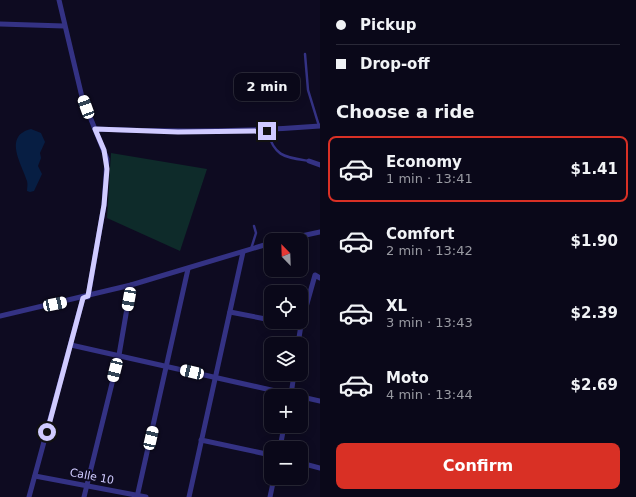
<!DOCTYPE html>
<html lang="en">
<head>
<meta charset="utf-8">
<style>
	:root { --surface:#0a0819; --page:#131122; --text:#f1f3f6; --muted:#999aa2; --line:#2a2938; --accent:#d93025 }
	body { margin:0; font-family:"DejaVu Sans",sans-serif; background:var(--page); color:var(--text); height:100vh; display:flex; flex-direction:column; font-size:15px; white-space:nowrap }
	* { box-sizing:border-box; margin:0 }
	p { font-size:13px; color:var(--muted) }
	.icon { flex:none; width:22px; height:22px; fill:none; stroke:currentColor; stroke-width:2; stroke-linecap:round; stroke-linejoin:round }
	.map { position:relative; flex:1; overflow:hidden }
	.drawer { display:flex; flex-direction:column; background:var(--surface); width:316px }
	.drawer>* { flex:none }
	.hud { display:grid; align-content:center; height:88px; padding:0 16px; background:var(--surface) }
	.needle { width:26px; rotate:337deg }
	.controls { position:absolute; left:264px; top:233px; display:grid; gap:8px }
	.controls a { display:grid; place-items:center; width:44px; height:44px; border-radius:8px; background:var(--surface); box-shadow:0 2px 10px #0003,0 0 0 1px var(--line); font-size:20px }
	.end { position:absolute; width:18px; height:18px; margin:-9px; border:5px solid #d0cbff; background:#111; box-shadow:0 0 0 2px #111 }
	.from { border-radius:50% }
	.bubble { position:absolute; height:28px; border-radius:8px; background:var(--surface); box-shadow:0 2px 10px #0003,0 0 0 1px var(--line); font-size:13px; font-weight:700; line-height:28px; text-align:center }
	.car { position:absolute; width:12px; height:24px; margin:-12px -6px; border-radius:5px; box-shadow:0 0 3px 1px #0007; background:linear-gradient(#fff 24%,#345 0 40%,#fff 0 76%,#345 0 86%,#fff 0) }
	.hud b { display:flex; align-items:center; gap:14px; height:38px; font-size:15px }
	.hud b+b { border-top:1px solid var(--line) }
	.hud i { width:10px; height:10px; background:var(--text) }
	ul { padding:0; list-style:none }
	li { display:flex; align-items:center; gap:12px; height:66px; margin:0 8px 6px; padding:0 8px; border:2px solid transparent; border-radius:8px }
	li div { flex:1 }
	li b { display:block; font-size:15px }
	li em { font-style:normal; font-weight:700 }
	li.selected { border-color:var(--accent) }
	li>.icon { width:36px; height:36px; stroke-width:1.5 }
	h2 { padding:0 16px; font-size:18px; line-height:48px }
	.action { display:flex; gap:8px; margin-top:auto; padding:8px 16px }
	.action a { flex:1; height:46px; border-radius:8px; background:var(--accent); color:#fff; font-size:16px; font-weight:700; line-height:46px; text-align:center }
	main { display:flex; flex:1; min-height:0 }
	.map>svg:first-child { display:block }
	.green { fill:#0e2b2a }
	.water { fill:#071e43 }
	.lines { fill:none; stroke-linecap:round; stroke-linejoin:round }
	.service { stroke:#343284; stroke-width:2.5 }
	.minor { stroke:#343284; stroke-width:5 }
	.route { stroke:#d0cbff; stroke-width:5 }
	.labels { text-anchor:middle; stroke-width:4; stroke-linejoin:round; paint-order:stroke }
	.street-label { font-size:11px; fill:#d0cbff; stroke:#0e0b21 }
</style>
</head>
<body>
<main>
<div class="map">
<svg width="320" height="497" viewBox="0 0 320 497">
	<rect width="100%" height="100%" fill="#0e0b21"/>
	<polygon class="green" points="111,153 207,169 180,251 107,218"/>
	<path class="water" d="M31 129 41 133 45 142 40 153 41 158 38 166 42 174 34 191 30 192 27 191C27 188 28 184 27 181 23 166 2 136 31 129Z"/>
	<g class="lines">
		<g class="service">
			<polyline points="305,54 308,90 319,126"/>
			<path d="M267 131C275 157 284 157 309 161"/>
			<polyline points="251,249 256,233 254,226"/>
		</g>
		<g class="minor">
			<polyline points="59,0 82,97 107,159 104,205 88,297"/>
			<polyline points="0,24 64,26"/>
			<path d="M95 129C171 132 245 132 320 126"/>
			<polyline points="309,161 320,165"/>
			<polyline points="283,240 320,232"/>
			<polyline points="230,312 271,320"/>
			<polyline points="0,316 131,285 271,243"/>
			<polyline points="283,322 301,325"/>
			<polyline points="298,344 301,325 315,275 320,278"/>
			<polyline points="71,345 320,401"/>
			<polyline points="291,395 294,374"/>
			<polyline points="201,440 271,455"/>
			<polyline points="280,448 284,426"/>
			<polyline points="301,463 320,468"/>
			<polyline points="35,476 146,497"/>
			<polyline points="29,497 83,298"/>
			<polyline points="84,497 119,355 131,285"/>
			<polyline points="137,497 188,269"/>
			<polyline points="189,497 243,252"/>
			<polyline points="270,497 274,478"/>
		</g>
	</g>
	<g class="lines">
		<polyline class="route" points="47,432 83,298 88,296 104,205 107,169 104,150 95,129 178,132 267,131"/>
	</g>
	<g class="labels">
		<g class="street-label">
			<text transform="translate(92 476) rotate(11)" y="4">Calle 10</text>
		</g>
	</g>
</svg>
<div class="controls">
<a><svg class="needle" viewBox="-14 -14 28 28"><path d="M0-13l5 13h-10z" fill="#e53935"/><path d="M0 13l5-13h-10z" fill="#999aa2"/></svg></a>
<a><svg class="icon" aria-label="locate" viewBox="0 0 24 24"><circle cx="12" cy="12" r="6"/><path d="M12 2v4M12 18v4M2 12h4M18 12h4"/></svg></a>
<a><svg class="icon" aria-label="layers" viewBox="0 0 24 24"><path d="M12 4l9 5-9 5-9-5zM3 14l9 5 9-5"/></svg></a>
<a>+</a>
<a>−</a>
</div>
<i class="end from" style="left:47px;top:432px"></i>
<i class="end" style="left:267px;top:131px"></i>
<div class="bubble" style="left:234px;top:73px;width:66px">2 min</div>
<i class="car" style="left:86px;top:107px;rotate:340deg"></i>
<i class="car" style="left:129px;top:299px;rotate:190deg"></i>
<i class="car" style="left:55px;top:304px;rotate:78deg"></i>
<i class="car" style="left:115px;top:370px;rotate:194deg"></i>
<i class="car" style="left:192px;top:372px;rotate:283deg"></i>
<i class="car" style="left:151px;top:438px;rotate:13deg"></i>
</div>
<section class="drawer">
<div class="hud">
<b><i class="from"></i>Pickup</b>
<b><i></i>Drop-off</b>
</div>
<h2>Choose a ride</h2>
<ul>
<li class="selected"><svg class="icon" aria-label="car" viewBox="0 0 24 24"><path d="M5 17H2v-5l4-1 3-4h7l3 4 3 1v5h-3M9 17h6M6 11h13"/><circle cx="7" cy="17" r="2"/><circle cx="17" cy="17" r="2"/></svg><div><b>Economy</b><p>1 min · 13:41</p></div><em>$1.41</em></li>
<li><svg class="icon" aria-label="car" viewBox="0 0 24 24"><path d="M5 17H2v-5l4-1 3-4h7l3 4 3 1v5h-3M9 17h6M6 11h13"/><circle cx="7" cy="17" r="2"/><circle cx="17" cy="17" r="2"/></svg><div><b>Comfort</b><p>2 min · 13:42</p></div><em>$1.90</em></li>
<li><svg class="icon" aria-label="car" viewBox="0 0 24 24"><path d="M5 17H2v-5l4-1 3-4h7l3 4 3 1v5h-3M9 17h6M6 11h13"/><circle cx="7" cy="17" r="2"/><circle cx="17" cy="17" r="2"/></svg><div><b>XL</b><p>3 min · 13:43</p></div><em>$2.39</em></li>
<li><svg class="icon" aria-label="car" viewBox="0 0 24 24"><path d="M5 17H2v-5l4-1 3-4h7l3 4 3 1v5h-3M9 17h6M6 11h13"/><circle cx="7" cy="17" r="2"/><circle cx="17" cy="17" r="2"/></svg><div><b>Moto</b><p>4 min · 13:44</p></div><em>$2.69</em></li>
</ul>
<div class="action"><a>Confirm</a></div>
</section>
</main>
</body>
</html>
